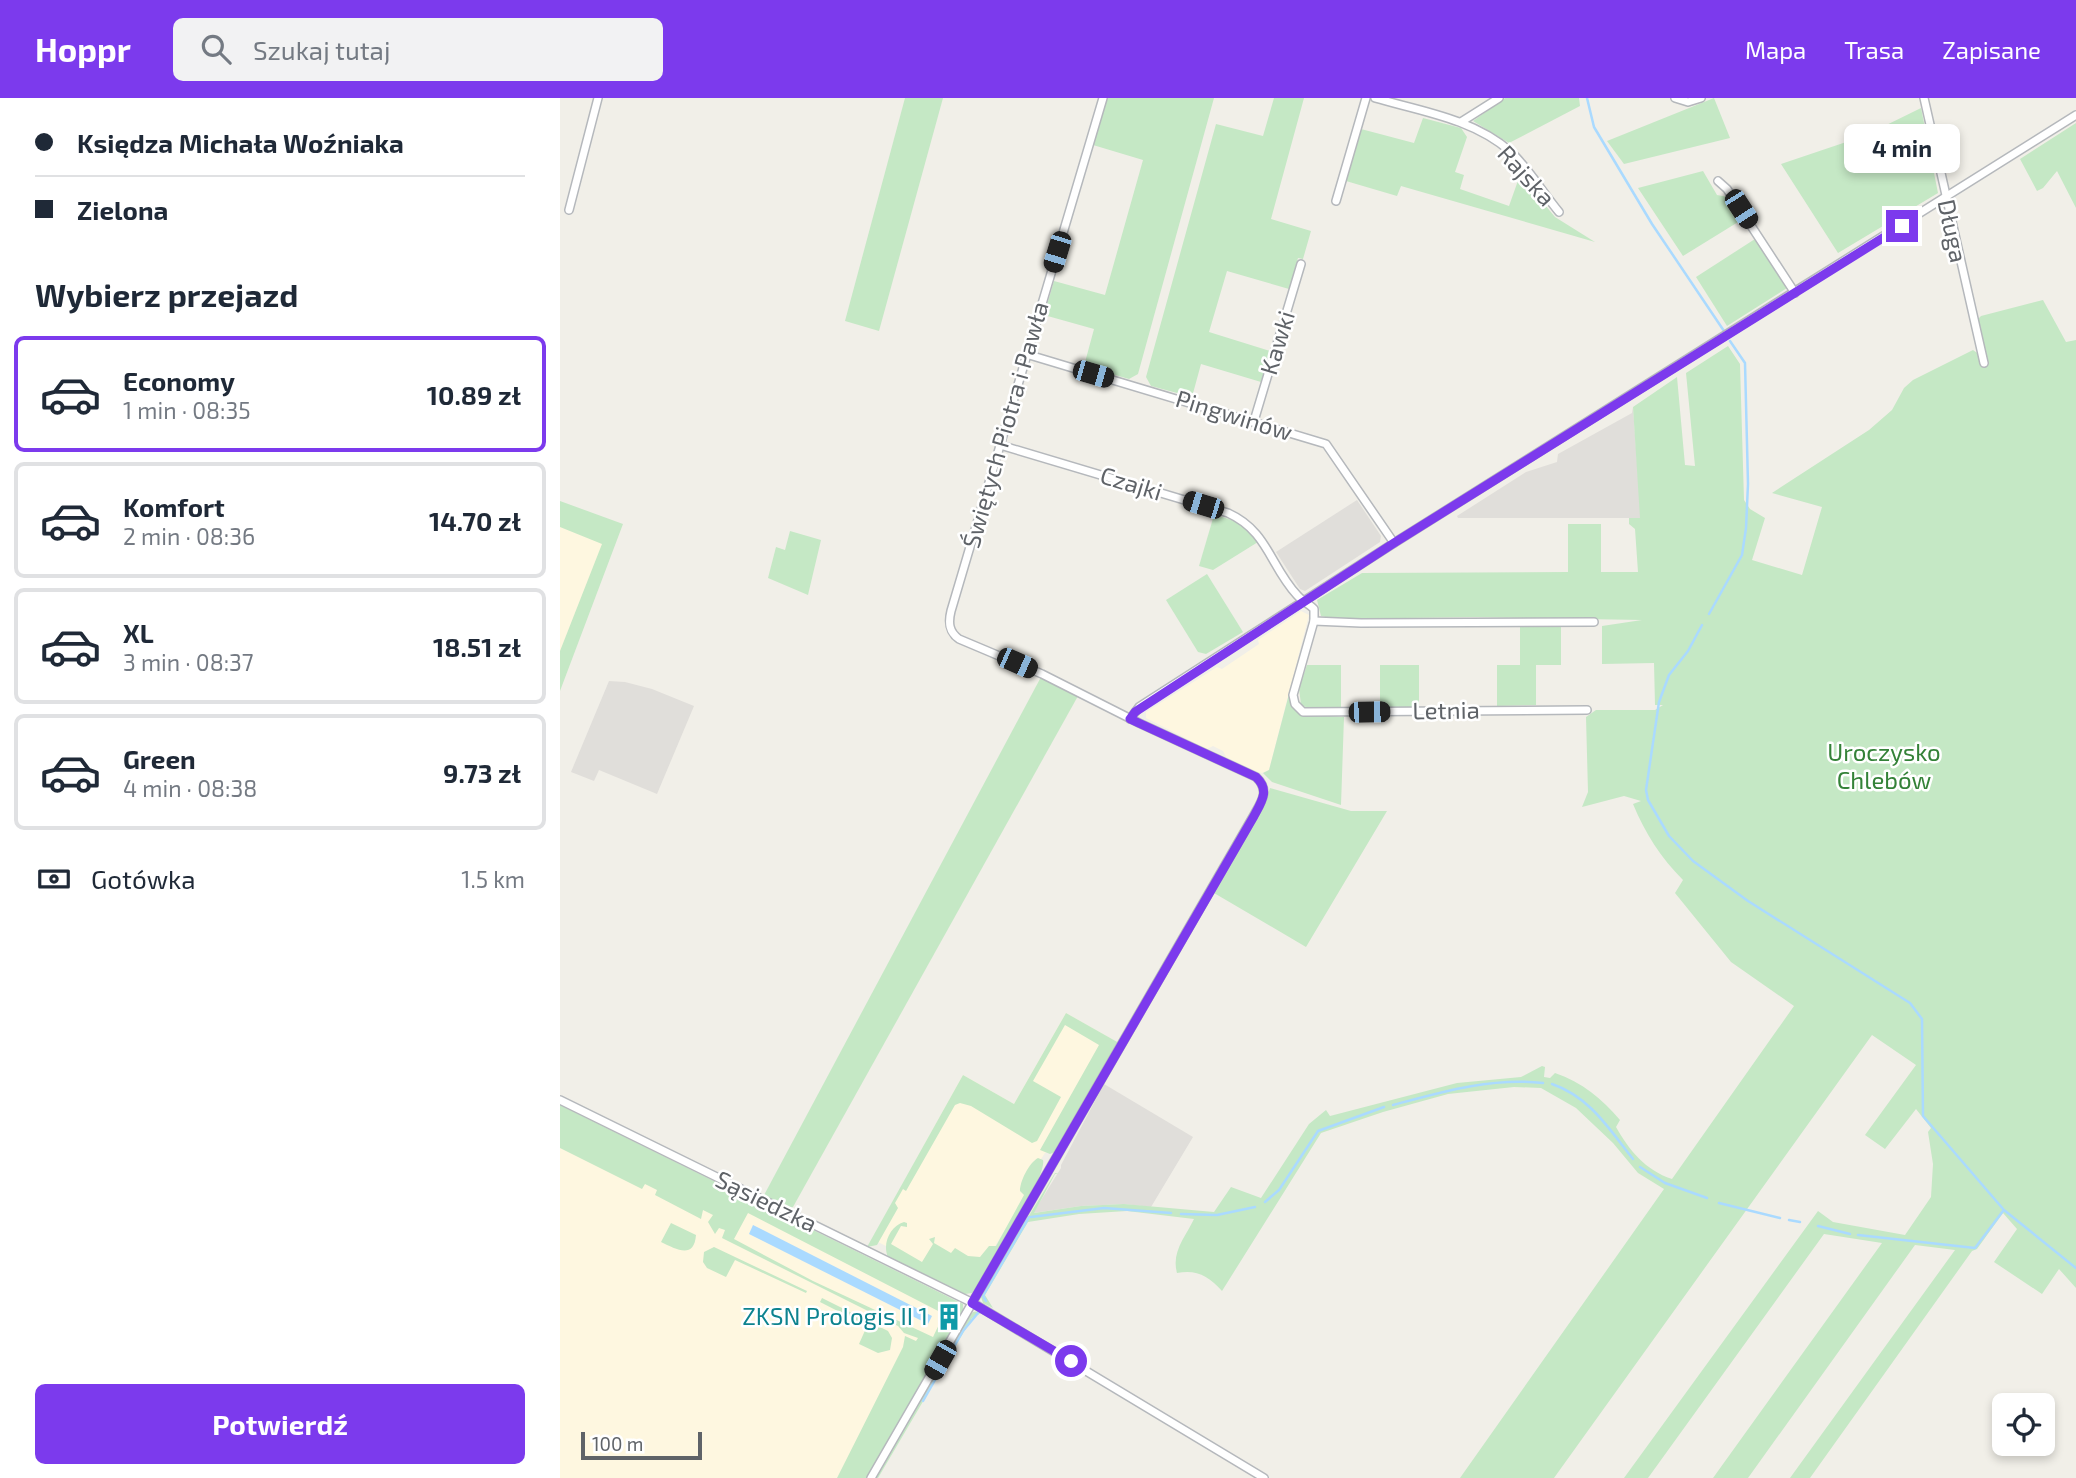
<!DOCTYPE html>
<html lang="pl">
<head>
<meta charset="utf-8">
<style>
	:root { --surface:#fff; --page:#f2f2f3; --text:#1f2937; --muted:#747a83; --line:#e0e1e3; --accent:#7c3aed }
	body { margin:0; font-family:"Exo 2",sans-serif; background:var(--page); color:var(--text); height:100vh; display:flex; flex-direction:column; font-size:26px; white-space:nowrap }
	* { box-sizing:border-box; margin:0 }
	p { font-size:23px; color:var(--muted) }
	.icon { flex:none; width:38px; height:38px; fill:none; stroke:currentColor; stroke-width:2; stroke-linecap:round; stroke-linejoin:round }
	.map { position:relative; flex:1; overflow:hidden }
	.side { display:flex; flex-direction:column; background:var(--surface); width:560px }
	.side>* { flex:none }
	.banner { display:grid; align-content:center; height:154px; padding:0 35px; background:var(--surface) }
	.tools { position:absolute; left:1432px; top:1295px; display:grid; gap:14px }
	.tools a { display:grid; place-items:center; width:63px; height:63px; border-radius:10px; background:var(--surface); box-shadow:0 4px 10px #0003; font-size:35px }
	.scale { position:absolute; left:21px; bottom:18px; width:121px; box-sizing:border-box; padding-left:7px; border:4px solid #5f6368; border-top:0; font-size:19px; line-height:24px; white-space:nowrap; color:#5f6368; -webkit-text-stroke:5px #fff; paint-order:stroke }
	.end { position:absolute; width:32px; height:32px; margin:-16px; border:9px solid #7c3aed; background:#fff; box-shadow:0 0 0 4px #fff }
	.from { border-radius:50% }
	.bubble { position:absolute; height:49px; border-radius:10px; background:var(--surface); box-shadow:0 4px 10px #0003; font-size:23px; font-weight:700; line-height:49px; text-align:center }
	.car { position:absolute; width:21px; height:42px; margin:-21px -10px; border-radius:9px; box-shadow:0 0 5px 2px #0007; background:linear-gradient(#222 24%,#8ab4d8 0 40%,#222 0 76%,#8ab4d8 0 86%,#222 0) }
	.banner b { display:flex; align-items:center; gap:24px; height:66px; font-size:26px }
	.banner b+b { border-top:2px solid var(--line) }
	.banner i { width:18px; height:18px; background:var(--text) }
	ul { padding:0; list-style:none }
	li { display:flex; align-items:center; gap:21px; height:116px; margin:0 14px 10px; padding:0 21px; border:4px solid var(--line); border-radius:10px }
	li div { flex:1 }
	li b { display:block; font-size:26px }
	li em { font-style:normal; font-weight:700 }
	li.selected { border-color:var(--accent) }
	li>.icon { width:63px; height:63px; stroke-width:1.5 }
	h2 { padding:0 35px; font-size:32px; line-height:84px }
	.pay { display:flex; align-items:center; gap:18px; height:77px; padding:0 35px; font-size:26px }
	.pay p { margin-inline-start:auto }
	.cta { display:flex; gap:14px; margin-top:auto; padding:14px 35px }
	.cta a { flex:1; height:80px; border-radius:10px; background:var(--accent); color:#fff; font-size:28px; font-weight:700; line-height:80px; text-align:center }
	header { display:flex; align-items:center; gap:42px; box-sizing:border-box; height:98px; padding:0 35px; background:var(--accent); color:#fff }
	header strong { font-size:33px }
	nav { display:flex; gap:38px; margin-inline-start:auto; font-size:24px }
	.search { width:490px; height:63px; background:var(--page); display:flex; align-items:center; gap:18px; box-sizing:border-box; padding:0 24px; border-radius:10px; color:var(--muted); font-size:26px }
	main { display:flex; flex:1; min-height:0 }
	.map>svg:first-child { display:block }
	.commercial { fill:#fef7e0 }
	.industrial { fill:#e0deda }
	.green { fill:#c5e8c5; fill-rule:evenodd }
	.water { fill:#aadaff }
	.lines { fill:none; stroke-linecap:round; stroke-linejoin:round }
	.stream { stroke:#aadaff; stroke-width:2.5 }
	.street-casing { stroke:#b5b8bc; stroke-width:10 }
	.street { stroke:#fff; stroke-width:7 }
	.route { stroke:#7c3aed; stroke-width:9 }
	.labels { text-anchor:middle; stroke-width:5; stroke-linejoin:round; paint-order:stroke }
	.street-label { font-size:24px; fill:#5f6368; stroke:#fff }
	.park-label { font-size:24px; fill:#348238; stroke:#fff }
	.culture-label { font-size:24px; fill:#0d838f; stroke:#fff; text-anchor:end }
</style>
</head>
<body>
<header>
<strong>Hoppr</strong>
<div class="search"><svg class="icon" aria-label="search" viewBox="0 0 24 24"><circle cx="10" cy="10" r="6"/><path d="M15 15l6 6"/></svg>Szukaj tutaj</div>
<nav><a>Mapa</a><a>Trasa</a><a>Zapisane</a></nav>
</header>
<main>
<section class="side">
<div class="banner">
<b><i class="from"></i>Księdza Michała Woźniaka</b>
<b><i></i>Zielona</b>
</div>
<h2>Wybierz przejazd</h2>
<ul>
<li class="selected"><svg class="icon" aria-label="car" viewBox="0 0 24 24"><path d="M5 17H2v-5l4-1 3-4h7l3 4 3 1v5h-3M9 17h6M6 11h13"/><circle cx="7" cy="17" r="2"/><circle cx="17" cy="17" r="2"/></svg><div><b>Economy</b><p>1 min · 08:35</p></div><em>10.89 zł</em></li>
<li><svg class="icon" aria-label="car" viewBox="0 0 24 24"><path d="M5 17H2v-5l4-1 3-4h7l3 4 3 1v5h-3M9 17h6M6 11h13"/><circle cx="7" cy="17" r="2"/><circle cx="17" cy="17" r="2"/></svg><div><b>Komfort</b><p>2 min · 08:36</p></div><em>14.70 zł</em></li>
<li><svg class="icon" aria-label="car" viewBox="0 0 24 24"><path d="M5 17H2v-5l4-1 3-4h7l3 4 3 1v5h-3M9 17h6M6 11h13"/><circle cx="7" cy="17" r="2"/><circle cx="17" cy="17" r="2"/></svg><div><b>XL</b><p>3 min · 08:37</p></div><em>18.51 zł</em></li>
<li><svg class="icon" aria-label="car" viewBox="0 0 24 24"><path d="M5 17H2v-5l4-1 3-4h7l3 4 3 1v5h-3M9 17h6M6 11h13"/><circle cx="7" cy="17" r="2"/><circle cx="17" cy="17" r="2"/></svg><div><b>Green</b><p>4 min · 08:38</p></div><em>9.73 zł</em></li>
</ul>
<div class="pay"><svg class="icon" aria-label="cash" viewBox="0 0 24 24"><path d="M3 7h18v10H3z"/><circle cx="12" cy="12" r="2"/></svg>Gotówka<p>1.5 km</p></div>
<div class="cta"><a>Potwierdź</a></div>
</section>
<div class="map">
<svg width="1516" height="1380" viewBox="0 0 1516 1380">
	<rect width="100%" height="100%" fill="#f1efe8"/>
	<g class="commercial">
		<polygon points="0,424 55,443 0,587"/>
		<polygon points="741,513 749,517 709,672 702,675 698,674 666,659 663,653 653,648 647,651 637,646 586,620 586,614 657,569 662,571 699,546 698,542"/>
		<polygon points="506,915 555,943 492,1052 485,1055 481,1061 482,1070 410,1190 312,1141 403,977 454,1006"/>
		<polygon points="0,1013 388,1216 384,1224 388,1227 300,1380 0,1380"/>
	</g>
	<g class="industrial">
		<polygon points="1073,309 1081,420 898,420 897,418 966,374 997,364 998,356 1072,315"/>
		<polygon points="797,402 821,438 820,444 745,493 740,491 716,454"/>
		<polygon points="49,583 65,584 92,591 134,608 97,696 39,672 34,683 11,674"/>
		<polygon points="544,986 633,1039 591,1109 564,1106 521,1108 473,1115 501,1070 501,1067"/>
	</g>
	<g class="green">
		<polygon points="345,0 383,0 319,233 285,223"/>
		<polygon points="547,0 654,0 578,276 569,281 524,268 534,231 484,217 494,183 545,197 583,62 533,47"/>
		<polygon points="714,0 744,0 711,121 751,133 743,161 738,160 729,191 667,173 649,234 710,253 701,284 641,266 632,299 591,288 586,279 656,26 703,38"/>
		<polygon points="945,0 1019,0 1020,8 949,45 913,23"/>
		<polygon points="1154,0 1170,40 1064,66 1047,43"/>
		<polygon points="1361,10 1378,95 1278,155 1221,66 1304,38"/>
		<polygon points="863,20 901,30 907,39 895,74 904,77 900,91 949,108 960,77 995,119 1035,144 841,88 837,98 786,83 801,31 854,45"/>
		<polygon points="1516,25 1516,110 1497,73 1483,90 1477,93 1460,61"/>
		<polygon points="1143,73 1157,97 1168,99 1183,121 1123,158 1078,90"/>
		<polygon points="1195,141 1227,190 1167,228 1136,179"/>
		<path d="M1483 202 1506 244 1516 242V1190L1499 1171 1482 1196 1434 1164 1457 1131 1443 1115 1417 1151 1412 1153 1250 1380H1230L1395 1152 1355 1147 1188 1380H1153L1322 1145 1264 1136 1088 1380H1064L1258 1113 1273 1124 1345 1137 1371 1099 1373 1066 1368 1034 1371 1030 1356 1011 1325 1051 1305 1037 1356 967 1312 937 994 1380H900L1104 1091 1078 1075 1053 1045 1016 1010 981 990 954 989 888 996 823 1014 761 1035 662 1193C649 1178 636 1171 617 1175 611 1154 626 1138 634 1121L567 1113 519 1116 468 1124 425 1197 433 1210 423 1205 421 1199 428 1185 495 1075H499L495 1076 474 1115 521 1108 564 1106 654 1114 671 1089 701 1100 749 1026 766 1012 770 1018 897 985 961 979 982 968 985 969 984 979 990 980 995 975C1022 984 1042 1001 1060 1022L1056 1029C1069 1052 1085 1072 1112 1081L1234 908 1171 864 1115 795 1123 782C1101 760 1085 735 1073 706L1081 703 1064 698 1022 709 1028 694 1026 619 1036 612H1095L1103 607H1095L1094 565 1042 566V528L1082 522 915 519 775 521 761 518 757 502 802 475 1008 474V426H1041V474H1078L1075 431 1069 426V420H1080L1073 309 1117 279 1125 367 1135 368 1126 275 1168 248 1180 266 1184 402 1190 411 1205 420 1192 462 1242 477 1262 409 1212 395 1309 332 1332 312 1344 290 1353 282 1413 252 1427 262 1417 222 1421 218Z"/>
		<polygon points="0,403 63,426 0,593 0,553 42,446 0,429"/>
		<path d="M654 417C675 422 685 426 698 444L653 472 639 468Z"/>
		<polygon points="230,433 261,442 248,497 208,480 216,449 225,452"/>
		<polygon points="647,476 683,534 646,556 638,554 606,502"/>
		<polygon points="960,528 1001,528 1001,567 976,567 976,607 937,608 937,567 960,567"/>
		<polygon points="747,567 781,567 781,609 748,610 741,607 739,590"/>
		<rect x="820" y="567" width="39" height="42"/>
		<polygon points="481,579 518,598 233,1109 228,1111 203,1099"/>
		<polygon points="729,596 731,606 740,616 784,619 781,707 712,684 703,675 709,672"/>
		<polygon points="710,690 791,713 827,713 746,849 654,795 705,704"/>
		<polygon points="506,915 559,945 497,1053 490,1056 480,1052 539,947 505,927 473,983 501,999 477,1043 472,1045 411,1008 400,1005 395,1007 346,1093 343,1091 335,1105 338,1110 317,1147 307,1149 403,977 454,1006"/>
		<path d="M0 1007 403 1206V1216L307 1380H277L343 1249 345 1238 356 1243 358 1240 344 1235 338 1228 162 1140 165 1132 159 1130 155 1136 148 1124 153 1117 143 1112 141 1121 95 1097 97 1092 85 1086 82 1091 0 1050ZM188 1115 384 1216 373 1239 253 1183 174 1141Z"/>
		<path d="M478 1060 483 1062C488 1077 426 1178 412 1195L405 1196 328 1159C322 1146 330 1128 344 1124L347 1125V1129L341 1128 331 1146 362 1164 373 1146 369 1141 375 1139 374 1145 391 1155 395 1150 408 1158 420 1159 429 1148H436L464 1097 460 1093C460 1083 469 1065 478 1060Z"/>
		<path d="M111 1125 136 1137C134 1162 116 1151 101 1144Z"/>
		<polygon points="154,1149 247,1193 246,1195 175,1162 166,1179 147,1170 143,1164 144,1154"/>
		<polygon points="262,1200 328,1233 332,1240 330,1252 318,1255 299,1246 307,1228 260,1204"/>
		<polygon points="420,1213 421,1215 412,1220 318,1380 315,1380 408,1220 413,1214"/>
	</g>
	<polygon class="water" points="193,1127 372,1218 368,1226 189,1136"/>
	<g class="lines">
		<g class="stream">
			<polyline points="1027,0 1034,29 1092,126 1164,233"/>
			<polyline points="1149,516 1182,457 1186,430 1188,386 1185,265 1170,243"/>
			<polyline points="1142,527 1128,553 1109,577 1099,604 1086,692 1088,702 1109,738 1133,763 1188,803 1350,905 1362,921 1363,1018 1444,1112 1516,1170"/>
			<path d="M992 986C1030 999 1049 1031 1073 1061"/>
			<path d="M833 1007C881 994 932 979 983 985"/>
			<polyline points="1080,1069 1105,1085 1147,1100"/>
			<polyline points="705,1104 719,1092 758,1033 824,1009"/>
			<polyline points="1159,1105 1220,1120"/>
			<polyline points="621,1116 657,1117 695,1109"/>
			<polyline points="471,1119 544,1110 611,1115"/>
			<polyline points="1229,1122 1240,1124"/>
			<polyline points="1258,1128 1290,1136"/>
			<polyline points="1298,1137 1415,1150 1443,1113"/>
			<polyline points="426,1203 423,1198 427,1191 469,1119"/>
			<polyline points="363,1303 403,1233 418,1215"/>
		</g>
		<defs>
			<g id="street">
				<path d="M815 0C861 13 914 21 951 54 969 71 983 95 999 114"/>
				<polyline points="1115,0 1128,4 1141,0"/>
				<polyline points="1364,0 1424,265"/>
				<polyline points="901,24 939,0"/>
				<polyline points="1158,83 1167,91 1235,195"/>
				<polyline points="776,103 806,0"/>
				<polyline points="9,112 38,0"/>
				<polyline points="466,256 766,346 834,445"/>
				<polyline points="694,323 741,166"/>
				<path d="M440 347 668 415C708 433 710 468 737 497 742 503 749 506 754 511V523L733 597 735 606 743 614 1027 612"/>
				<polyline points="754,523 801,525 1034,524"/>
				<polyline points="570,621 579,609 834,445 1516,17"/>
				<polyline points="0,1002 413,1205 704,1380"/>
				<path d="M311 1380 694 717C702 703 710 692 696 679L579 625 482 576 399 541C389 534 388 525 391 513L543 0"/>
			</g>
		</defs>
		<use href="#street" class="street-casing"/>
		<use href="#street" class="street"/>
	</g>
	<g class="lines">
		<path class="route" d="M511 1263 412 1205 694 718C702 703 710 692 696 679L570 621 575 614 834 445 1342 128"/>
	</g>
	<defs>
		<symbol id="building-bare" viewBox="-9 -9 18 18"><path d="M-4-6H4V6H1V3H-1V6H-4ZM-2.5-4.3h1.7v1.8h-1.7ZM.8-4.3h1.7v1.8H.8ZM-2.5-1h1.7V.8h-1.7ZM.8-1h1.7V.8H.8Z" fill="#0f9aa8" stroke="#fff" stroke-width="2.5" paint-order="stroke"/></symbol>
	</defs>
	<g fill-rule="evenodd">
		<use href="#building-bare" x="370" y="1200" width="38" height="38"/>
	</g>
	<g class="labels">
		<g class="street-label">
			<text transform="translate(966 78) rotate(48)" y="8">Rajska</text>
			<text transform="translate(1392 133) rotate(78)" y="8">Długa</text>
			<text transform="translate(718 245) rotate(-73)" y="8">Kawki</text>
			<text transform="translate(674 318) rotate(17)" y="8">Pingwinów</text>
			<text transform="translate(446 327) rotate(-74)" y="8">Świętych Piotra i Pawła</text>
			<text transform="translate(571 386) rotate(17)" y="8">Czajki</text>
			<text transform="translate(886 613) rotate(-1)" y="8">Letnia</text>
			<text transform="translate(206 1104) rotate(26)" y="8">Sąsiedzka</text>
		</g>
		<g class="park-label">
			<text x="1324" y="663">Uroczysko<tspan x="1324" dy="28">Chlebów</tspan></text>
		</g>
		<g class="culture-label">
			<text x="368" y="1227">ZKSN Prologis II 1</text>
		</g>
	</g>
</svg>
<div class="tools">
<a><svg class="icon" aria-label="locate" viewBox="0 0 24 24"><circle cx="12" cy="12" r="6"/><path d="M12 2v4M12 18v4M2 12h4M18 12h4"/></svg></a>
</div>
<div class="scale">100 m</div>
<i class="end from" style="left:511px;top:1263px"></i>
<i class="end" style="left:1342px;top:128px"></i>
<div class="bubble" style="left:1284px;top:26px;width:116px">4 min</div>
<i class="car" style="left:1181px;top:111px;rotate:147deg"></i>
<i class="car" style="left:497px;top:154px;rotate:197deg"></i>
<i class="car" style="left:533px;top:276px;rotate:106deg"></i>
<i class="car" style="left:643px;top:407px;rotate:287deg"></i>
<i class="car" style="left:457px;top:565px;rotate:114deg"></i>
<i class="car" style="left:809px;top:614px;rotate:89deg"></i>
<i class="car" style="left:380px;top:1262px;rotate:210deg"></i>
</div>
</main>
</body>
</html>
